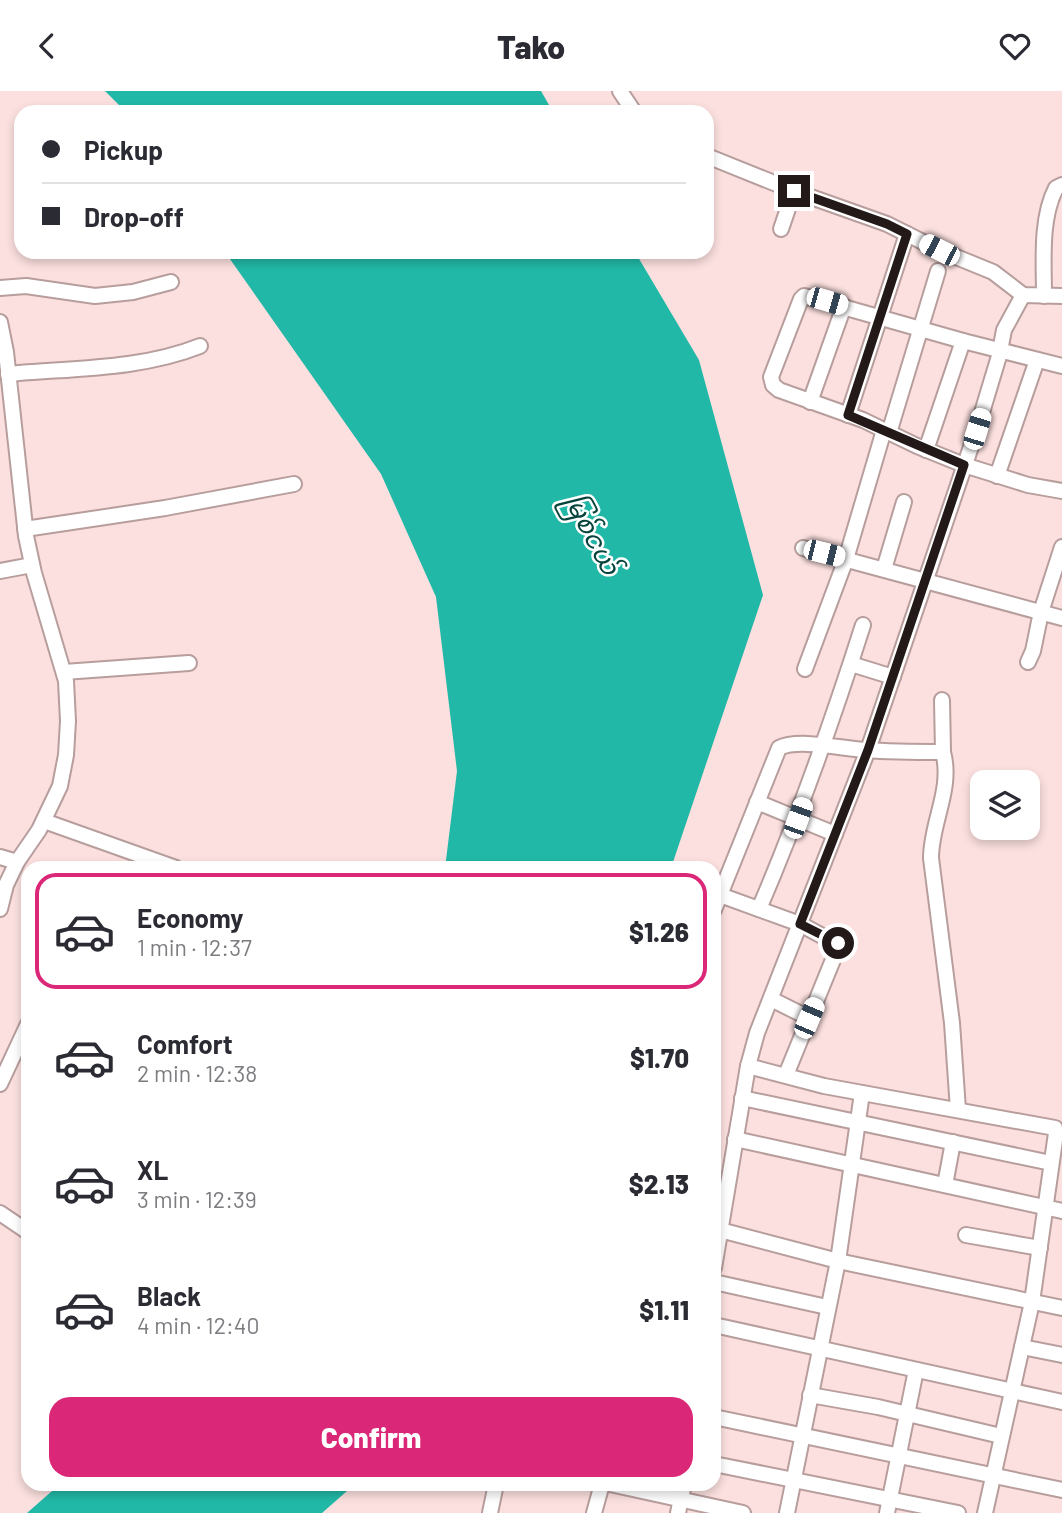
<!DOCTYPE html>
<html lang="en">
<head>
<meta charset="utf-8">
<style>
	:root { --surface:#fff; --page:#f2f2f3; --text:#2b2b33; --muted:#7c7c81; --line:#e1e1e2; --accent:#db2777 }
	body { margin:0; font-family:Barlow,"Noto Sans Myanmar",sans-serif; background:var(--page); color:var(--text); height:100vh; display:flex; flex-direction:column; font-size:26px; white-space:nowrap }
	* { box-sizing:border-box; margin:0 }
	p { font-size:23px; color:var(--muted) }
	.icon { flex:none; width:38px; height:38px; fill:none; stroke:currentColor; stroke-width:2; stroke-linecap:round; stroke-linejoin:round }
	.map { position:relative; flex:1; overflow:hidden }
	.panel { position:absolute; left:21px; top:770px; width:700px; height:630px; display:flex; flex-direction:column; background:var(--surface); border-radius:21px; box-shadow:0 4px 10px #0003 }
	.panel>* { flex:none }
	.guide { position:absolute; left:14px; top:14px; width:700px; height:154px; border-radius:21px; box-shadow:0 4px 10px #0003; display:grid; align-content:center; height:154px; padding:0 28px; background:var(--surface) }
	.fabs { position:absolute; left:970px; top:679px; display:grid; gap:14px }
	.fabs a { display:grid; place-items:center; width:70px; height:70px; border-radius:14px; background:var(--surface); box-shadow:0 4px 10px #0003; font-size:35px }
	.end { position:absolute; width:32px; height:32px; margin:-16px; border:9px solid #231919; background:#fff; box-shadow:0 0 0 4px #fff }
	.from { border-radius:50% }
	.car { position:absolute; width:21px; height:42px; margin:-21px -10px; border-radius:9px; box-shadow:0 0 5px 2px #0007; background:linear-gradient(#fff 24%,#345 0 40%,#fff 0 76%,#345 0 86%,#fff 0) }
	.guide b { display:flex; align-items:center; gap:24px; height:66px; font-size:26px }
	.guide b+b { border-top:2px solid var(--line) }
	.guide i { width:18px; height:18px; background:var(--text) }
	ul { padding:12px 0 0; list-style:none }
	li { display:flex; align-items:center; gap:21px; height:116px; margin:0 14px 10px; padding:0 14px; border:4px solid transparent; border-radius:21px }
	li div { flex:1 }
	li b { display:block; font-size:26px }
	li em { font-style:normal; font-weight:800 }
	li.active { border-color:var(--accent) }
	li>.icon { width:63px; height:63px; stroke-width:1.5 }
	.cta { display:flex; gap:14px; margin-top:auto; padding:14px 28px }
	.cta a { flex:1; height:80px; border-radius:21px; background:var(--accent); color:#fff; font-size:28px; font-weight:800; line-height:80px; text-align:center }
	header { display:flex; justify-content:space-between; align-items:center; height:91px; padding:0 28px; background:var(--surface); font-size:32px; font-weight:800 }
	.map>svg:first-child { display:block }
	.water { fill:#22b8a7 }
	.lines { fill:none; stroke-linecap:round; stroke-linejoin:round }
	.minor-casing { stroke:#b79e9d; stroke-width:18 }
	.minor { stroke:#fff; stroke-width:14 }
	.route { stroke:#231919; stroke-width:9 }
	.labels { text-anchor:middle; stroke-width:5; stroke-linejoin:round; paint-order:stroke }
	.water-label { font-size:26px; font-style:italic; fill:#05443d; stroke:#fff }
</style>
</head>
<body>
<header><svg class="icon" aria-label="back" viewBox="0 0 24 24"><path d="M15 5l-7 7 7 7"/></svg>Tako<svg class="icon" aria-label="heart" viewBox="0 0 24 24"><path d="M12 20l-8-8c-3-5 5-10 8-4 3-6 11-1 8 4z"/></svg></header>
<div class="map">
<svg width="1062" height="1422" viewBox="0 0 1062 1422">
	<rect width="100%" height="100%" fill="#fbe0df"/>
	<g class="water">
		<polygon points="105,0 541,0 553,21 126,21"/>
		<polygon points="225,161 635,161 699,269 763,504 671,777 445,777 457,680 436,506 381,383"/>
		<polygon points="60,1393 355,1393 322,1422 27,1422"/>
	</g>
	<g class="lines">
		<defs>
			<g id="minor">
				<polyline points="620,0 634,21"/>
				<polyline points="707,65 794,100 887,133 939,159 993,181 1023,204 1062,205"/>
				<polyline points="781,138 794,100"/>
				<polyline points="0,197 26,195 95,205 133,201 171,191"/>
				<path d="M1044 205C1044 171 1040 128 1056 97L1062 94"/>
				<polyline points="0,231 6,261 26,445 34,482 66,590 68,630 66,664 60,695 39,739 17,771 6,794 0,818"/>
				<polyline points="1062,275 963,250 804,205 801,208 771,286 773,294 779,299 863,329 917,355 964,374 1028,394 1062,400"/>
				<path d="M8 283C71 277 140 279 200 255"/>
				<polyline points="810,311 844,215"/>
				<polyline points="848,324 907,143"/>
				<polyline points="889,342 938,180"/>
				<polyline points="926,359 963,250"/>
				<polyline points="997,385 1037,269"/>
				<polyline points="25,438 165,417 294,393"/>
				<polyline points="803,457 1062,527"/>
				<polyline points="884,478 904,411"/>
				<polyline points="0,480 32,474"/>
				<polyline points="1028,571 1033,560 1041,521 1062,456"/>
				<polyline points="851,573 893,586"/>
				<polyline points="805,578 846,468 884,339"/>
				<polyline points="64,581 189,572"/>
				<path d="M943 661C953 698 931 731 931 767L952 932 958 1019"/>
				<polyline points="757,711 835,743"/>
				<polyline points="44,730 176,777"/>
				<polyline points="0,766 17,771"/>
				<polyline points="720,804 800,833 839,854 786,984"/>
				<path d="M759 818C799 725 832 631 863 534"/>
				<path d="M714 819 779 657C798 647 844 658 866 659 892 661 918 661 943 661L942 609"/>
				<polyline points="771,908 809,927"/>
				<polyline points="0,993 28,933"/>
				<polyline points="742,1007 1051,1072"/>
				<polyline points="735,1048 1062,1120"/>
				<polyline points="945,1094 953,1051"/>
				<polyline points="0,1122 28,1141"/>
				<polyline points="720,1139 838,1170 1062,1217"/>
				<polyline points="966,1144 1040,1157"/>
				<polyline points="714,1177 748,975"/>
				<polyline points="714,1191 827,1216"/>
				<polyline points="714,1234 1062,1311"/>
				<polyline points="1022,1256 1062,1264"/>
				<polyline points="810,1304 878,1316 1001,1345"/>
				<polyline points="714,1326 1062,1399"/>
				<polyline points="714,1373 958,1422"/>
				<polyline points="610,1393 743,1422"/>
				<polyline points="490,1422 496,1393"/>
				<polyline points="594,1422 602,1393"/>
				<polyline points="678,1422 684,1393"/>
				<polyline points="787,1422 838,1170 862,1002"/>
				<polyline points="887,1422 916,1279"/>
				<polyline points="985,1422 1032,1211 1056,1042 1055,1037 824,995 748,975 757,942 868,659 977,338 999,265 1004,239 1023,204"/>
			</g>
		</defs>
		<use href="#minor" class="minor-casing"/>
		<use href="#minor" class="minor"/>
	</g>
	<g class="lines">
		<polyline class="route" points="794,100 887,133 907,143 848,324 964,374 868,659 800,833 838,852"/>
	</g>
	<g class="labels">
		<g class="water-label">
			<text transform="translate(592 443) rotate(62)" y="9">မြစ်ငယ်</text>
		</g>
	</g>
</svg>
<div class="fabs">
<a><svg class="icon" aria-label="layers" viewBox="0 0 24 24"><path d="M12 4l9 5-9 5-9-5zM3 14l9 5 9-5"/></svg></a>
</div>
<i class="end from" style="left:838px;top:852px"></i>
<i class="end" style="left:794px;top:100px"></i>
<i class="car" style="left:939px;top:159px;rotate:297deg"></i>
<i class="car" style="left:827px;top:210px;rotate:106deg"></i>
<i class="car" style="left:977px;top:338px;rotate:17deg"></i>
<i class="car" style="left:824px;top:462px;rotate:104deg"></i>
<i class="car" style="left:798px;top:727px;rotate:20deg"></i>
<i class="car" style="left:809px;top:927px;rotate:23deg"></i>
<div class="guide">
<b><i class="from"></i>Pickup</b>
<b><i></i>Drop-off</b>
</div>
<section class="panel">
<ul>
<li class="active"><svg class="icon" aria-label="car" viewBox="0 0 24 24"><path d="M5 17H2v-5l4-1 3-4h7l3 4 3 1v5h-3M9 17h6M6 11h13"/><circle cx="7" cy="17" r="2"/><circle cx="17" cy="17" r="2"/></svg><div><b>Economy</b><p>1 min · 12:37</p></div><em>$1.26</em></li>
<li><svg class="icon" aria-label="car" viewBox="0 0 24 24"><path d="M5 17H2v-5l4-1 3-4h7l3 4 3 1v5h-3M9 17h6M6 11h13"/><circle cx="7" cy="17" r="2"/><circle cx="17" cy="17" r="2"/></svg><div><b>Comfort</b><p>2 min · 12:38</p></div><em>$1.70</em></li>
<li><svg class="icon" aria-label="car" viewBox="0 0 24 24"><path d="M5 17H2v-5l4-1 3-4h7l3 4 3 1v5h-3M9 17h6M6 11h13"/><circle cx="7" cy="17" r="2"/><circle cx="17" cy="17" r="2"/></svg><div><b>XL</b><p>3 min · 12:39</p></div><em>$2.13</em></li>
<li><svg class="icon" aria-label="car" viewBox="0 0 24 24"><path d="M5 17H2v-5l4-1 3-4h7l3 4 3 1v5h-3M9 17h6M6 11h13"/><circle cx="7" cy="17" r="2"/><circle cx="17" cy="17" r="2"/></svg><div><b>Black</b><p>4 min · 12:40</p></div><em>$1.11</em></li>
</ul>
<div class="cta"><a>Confirm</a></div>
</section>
</div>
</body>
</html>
